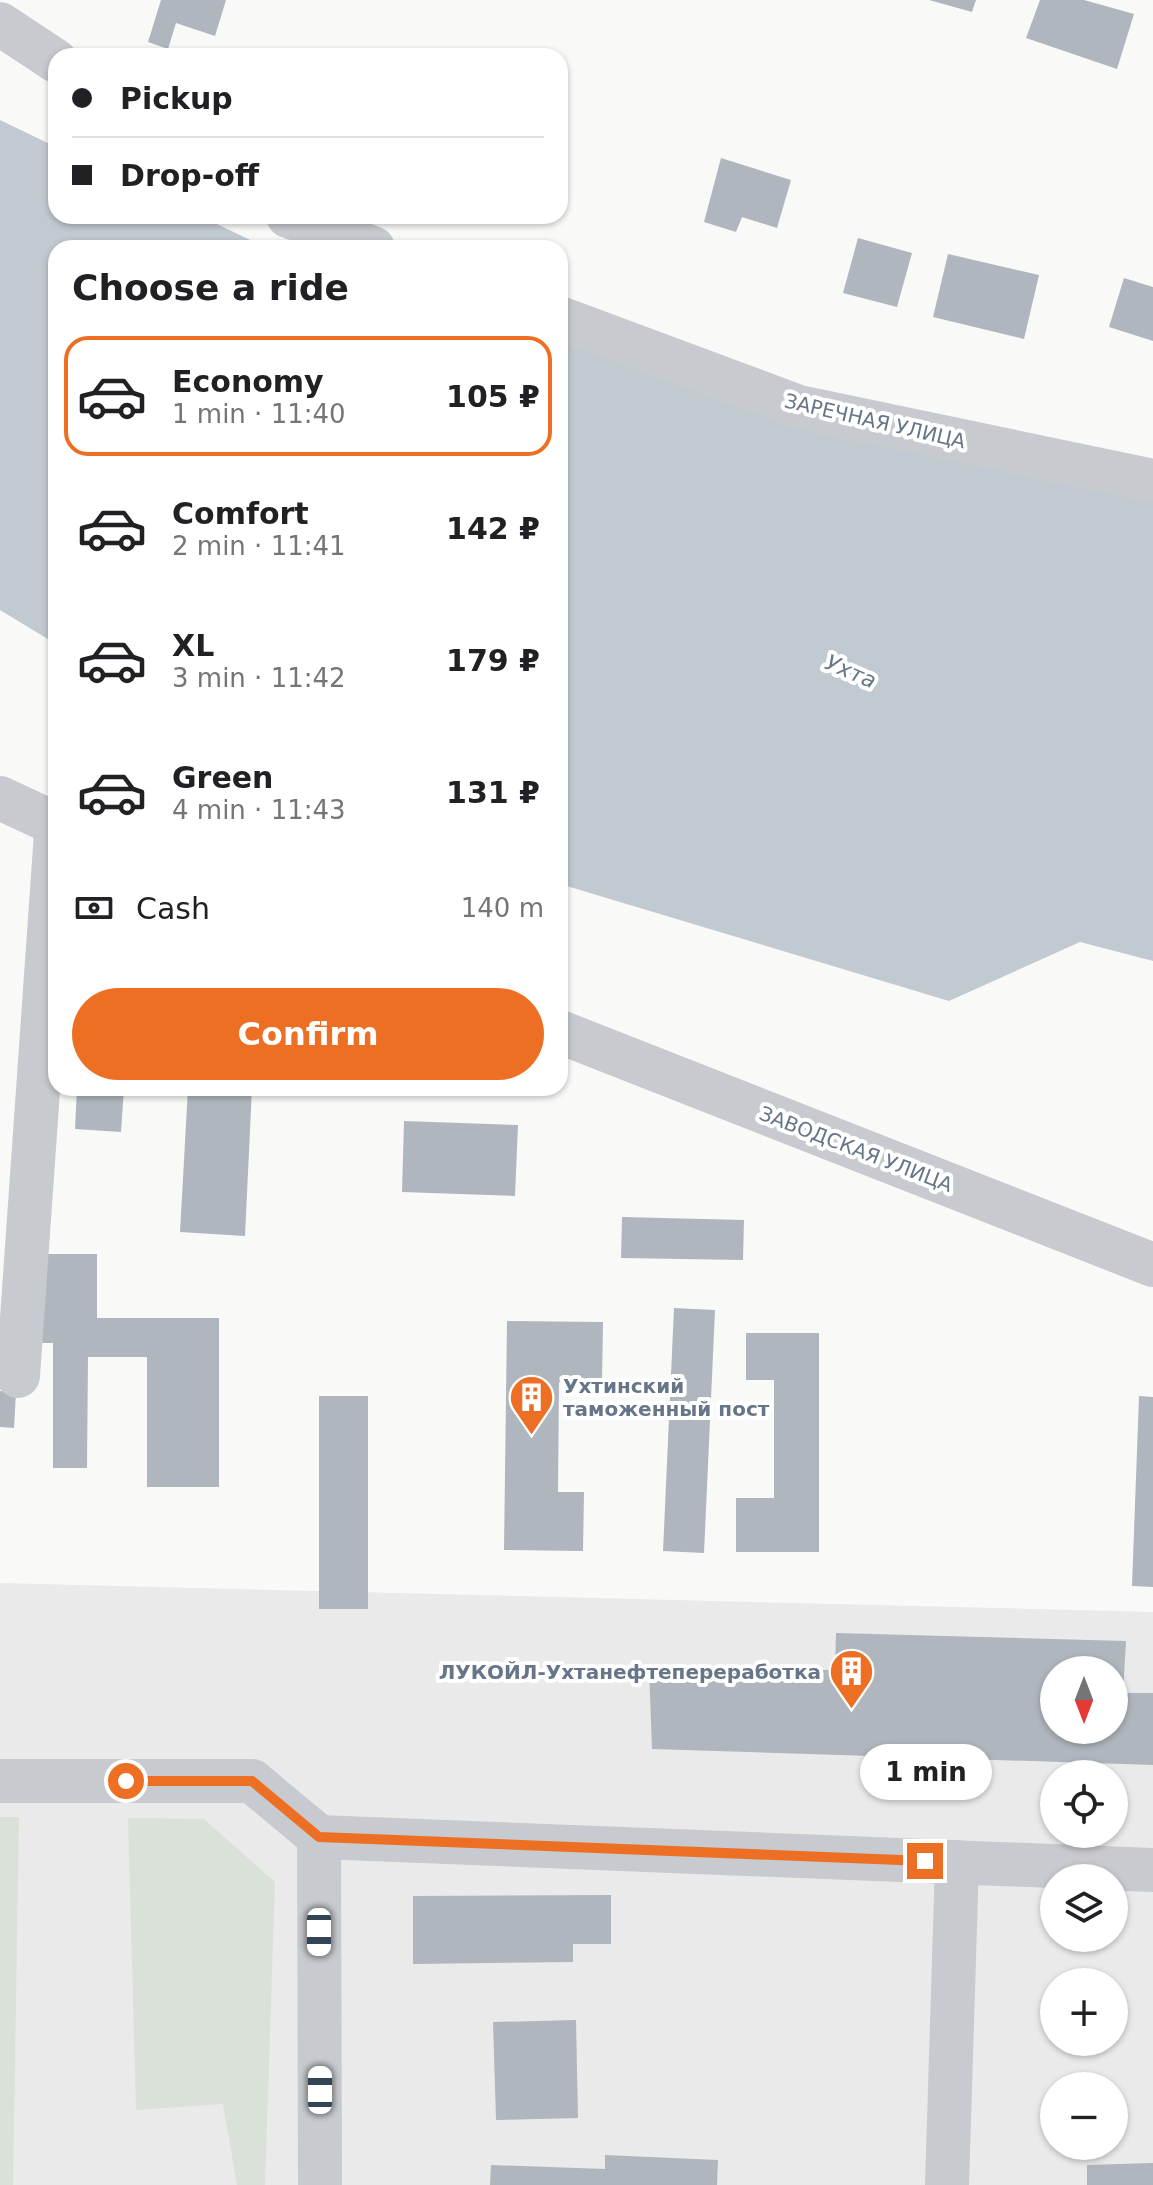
<!DOCTYPE html>
<html lang="en">
<head>
<meta charset="utf-8">
<style>
	:root { --surface:#fff; --page:#f6f6f6; --text:#202124; --muted:#757577; --line:#e0e0e0; --accent:#ed6f23 }
	body { margin:0; font-family:"DejaVu Sans",sans-serif; background:var(--page); color:var(--text); height:100vh; display:flex; flex-direction:column; font-size:30px; white-space:nowrap }
	* { box-sizing:border-box; margin:0 }
	p { font-size:26px; color:var(--muted) }
	.icon { flex:none; width:44px; height:44px; fill:none; stroke:currentColor; stroke-width:2; stroke-linecap:round; stroke-linejoin:round }
	.map { position:relative; flex:1; overflow:hidden }
	.panel { position:absolute; left:48px; top:240px; width:520px; height:856px; display:flex; flex-direction:column; background:var(--surface); border-radius:24px; box-shadow:0 2px 6px #0004 }
	.panel>* { flex:none }
	.hud { position:absolute; left:48px; top:48px; width:520px; height:176px; border-radius:24px; box-shadow:0 2px 6px #0004; display:grid; align-content:center; height:176px; padding:0 24px; background:var(--surface) }
	.needle { width:52px; rotate:180deg }
	.controls { position:absolute; left:1040px; top:1656px; display:grid; gap:16px }
	.controls a { display:grid; place-items:center; width:88px; height:88px; border-radius:50%; background:var(--surface); box-shadow:0 2px 6px #0004; font-size:40px }
	.end { position:absolute; width:36px; height:36px; margin:-18px; border:10px solid #ed6f23; background:#fff; box-shadow:0 0 0 4px #fff }
	.from { border-radius:50% }
	.bubble { position:absolute; height:56px; border-radius:28px; background:var(--surface); box-shadow:0 2px 6px #0004; font-size:26px; font-weight:600; line-height:56px; text-align:center }
	.car { position:absolute; width:24px; height:48px; margin:-24px -12px; border-radius:10px; box-shadow:0 0 6px 2px #0007; background:linear-gradient(#fff 24%,#345 0 40%,#fff 0 76%,#345 0 86%,#fff 0) }
	.hud b { display:flex; align-items:center; gap:28px; height:76px; font-size:30px }
	.hud b+b { border-top:2px solid var(--line) }
	.hud i { width:20px; height:20px; background:var(--text) }
	ul { padding:0; list-style:none }
	li { display:flex; align-items:center; gap:24px; height:120px; margin:0 16px 12px; padding:0 8px; border:4px solid transparent; border-radius:24px }
	li div { flex:1 }
	li b { display:block; font-size:30px }
	li em { font-style:normal; font-weight:600 }
	li.active { border-color:var(--accent) }
	li>.icon { width:72px; height:72px; stroke-width:1.5 }
	h2 { padding:0 24px; font-size:36px; line-height:96px }
	.pay { display:flex; align-items:center; gap:20px; height:88px; padding:0 24px; font-size:30px }
	.pay p { margin-inline-start:auto }
	.button { display:flex; gap:16px; margin-top:auto; padding:16px 24px }
	.button a { flex:1; height:92px; border-radius:48px; background:var(--accent); color:#fff; font-size:32px; font-weight:600; line-height:92px; text-align:center }
	.map>svg:first-child { display:block }
	.built { fill:#eaeaea; fill-rule:evenodd }
	.green { fill:#dae1d8 }
	.water { fill:#c1cad0 }
	.building { fill:#b0b6be; fill-rule:evenodd }
	.lines { fill:none; stroke-linecap:round; stroke-linejoin:round }
	.minor { stroke:#c7cace; stroke-width:44 }
	.route { stroke:#ed6f23; stroke-width:10 }
	.labels { text-anchor:middle; stroke-width:8; stroke-linejoin:round; paint-order:stroke }
	.street-label { font-size:20px; fill:#677589; stroke:#fff }
	.poi-label { font-size:20px; font-weight:bold; fill:#677589; stroke:#fff; text-anchor:start }
	.water-label { font-size:22px; font-style:italic; fill:#637784; stroke:#fff }
</style>
</head>
<body>
<div class="map">
<svg width="1153" height="2185" viewBox="0 0 1153 2185">
	<rect width="100%" height="100%" fill="#f9f9f7"/>
	<path class="built" d="M0 1583 1153 1612V2185H0ZM1054 1670H1114V1730H1054ZM1054 1774H1114V1834H1054ZM1054 1878H1114V1938H1054ZM1054 1982H1114V2042H1054ZM1054 2086H1114V2146H1054Z"/>
	<g class="green">
		<polygon points="0,1817 19,1817 13,2185 0,2185"/>
		<polygon points="128,1818 204,1819 275,1882 265,2185 237,2185 223,2104 136,2110"/>
	</g>
	<g class="water">
		<polygon points="0,120 56,147 56,216 200,216 267,248 56,248 56,644 0,610"/>
		<polygon points="560,342 1153,494 1153,961 1080,942 949,1001 560,884"/>
	</g>
	<g class="building">
		<polygon points="161,0 226,0 215,36 176,23 168,49 148,42"/>
		<polygon points="929,0 976,0 972,12"/>
		<polygon points="1040,0 1084,0 1134,14 1117,69 1026,38"/>
		<polygon points="721,158 791,180 777,228 742,217 736,232 704,222"/>
		<polygon points="858,238 912,253 897,307 843,293"/>
		<polygon points="948,254 1039,275 1024,339 933,317"/>
		<polygon points="1124,278 1153,287 1153,341 1109,327"/>
		<polygon points="77,1088 124,1088 121,1132 75,1129"/>
		<polygon points="188,1088 252,1088 245,1236 180,1232"/>
		<polygon points="404,1121 518,1125 515,1196 402,1192"/>
		<polygon points="622,1217 744,1220 743,1260 621,1258"/>
		<polygon points="39,1254 97,1254 97,1318 219,1318 219,1487 147,1487 147,1357 88,1357 87,1468 53,1468 53,1343 38,1343"/>
		<polygon points="674,1308 715,1310 704,1553 663,1551"/>
		<polygon points="507,1321 603,1322 602,1382 559,1382 558,1492 584,1492 583,1551 504,1550"/>
		<polygon points="746,1333 819,1333 819,1552 736,1552 736,1498 774,1498 774,1380 746,1380"/>
		<polygon points="0,1391 16,1392 14,1428 0,1427"/>
		<rect x="319" y="1396" width="49" height="213"/>
		<polygon points="1139,1396 1153,1397 1153,1587 1132,1586"/>
		<path d="M836 1633 1126 1641 1123 1693H1153V1765L652 1749 649 1668 835 1670ZM1054 1670H1114V1730H1054Z"/>
		<polygon points="611,1895 611,1944 573,1944 573,1962 413,1964 413,1896"/>
		<polygon points="576,2020 578,2118 496,2120 493,2022"/>
		<polygon points="605,2155 718,2160 717,2185 490,2185 491,2165 605,2169"/>
		<polygon points="1153,2163 1153,2185 1087,2185 1087,2165"/>
	</g>
	<g class="lines">
		<g class="minor">
			<polyline points="0,24 56,61"/>
			<polyline points="288,216 373,248"/>
			<polyline points="560,318 799,407 1153,481"/>
			<polyline points="0,798 56,824"/>
			<polyline points="560,1032 1153,1265"/>
			<polyline points="18,1376 56,833"/>
			<polyline points="0,1781 252,1781 319,1837 320,2185"/>
			<polyline points="319,1837 1153,1870"/>
			<polyline points="947,2185 957,1862"/>
		</g>
	</g>
	<g class="lines">
		<polyline class="route" points="126,1781 252,1781 319,1837 925,1861"/>
	</g>
	<defs>
		<symbol id="building-pin" viewBox="-11 -11 22 30"><path d="M0 17L-7.5 6A9.5 9.5 0 1 1 7.5 6Z" fill="#ed6f23" stroke="#fff"/><path d="M-4-6H4V6H1V3H-1V6H-4ZM-2.5-4.3h1.7v1.8h-1.7ZM.8-4.3h1.7v1.8H.8ZM-2.5-1h1.7V.8h-1.7ZM.8-1h1.7V.8H.8Z" fill="#fff"/></symbol>
	</defs>
	<g fill-rule="evenodd">
		<use href="#building-pin" x="506" y="1372" width="51" height="69"/>
		<use href="#building-pin" x="826" y="1646" width="51" height="69"/>
	</g>
	<g class="labels">
		<g class="street-label">
			<text transform="translate(875 421) rotate(13)" y="7">ЗАРЕЧНАЯ УЛИЦА</text>
			<text transform="translate(856 1149) rotate(21)" y="7">ЗАВОДСКАЯ УЛИЦА</text>
		</g>
		<g class="poi-label">
			<text x="563" y="1393">Ухтинский<tspan x="563" dy="23">таможенный пост</tspan></text>
			<text x="821" y="1679" text-anchor="end">ЛУКОЙЛ-Ухтанефтепереработка</text>
		</g>
		<g class="water-label">
			<text transform="translate(851 671) rotate(23)" y="8">Ухта</text>
		</g>
	</g>
</svg>
<div class="controls">
<a><svg class="needle" viewBox="-14 -14 28 28"><path d="M0-13l5 13h-10z" fill="#e53935"/><path d="M0 13l5-13h-10z" fill="#757577"/></svg></a>
<a><svg class="icon" aria-label="locate" viewBox="0 0 24 24"><circle cx="12" cy="12" r="6"/><path d="M12 2v4M12 18v4M2 12h4M18 12h4"/></svg></a>
<a><svg class="icon" aria-label="layers" viewBox="0 0 24 24"><path d="M12 4l9 5-9 5-9-5zM3 14l9 5 9-5"/></svg></a>
<a>+</a>
<a>−</a>
</div>
<i class="end from" style="left:126px;top:1781px"></i>
<i class="end" style="left:925px;top:1861px"></i>
<div class="bubble" style="left:860px;top:1744px;width:132px">1 min</div>
<i class="car" style="left:319px;top:1932px;rotate:180deg"></i>
<i class="car" style="left:320px;top:2090px;rotate:0deg"></i>
<div class="hud">
<b><i class="from"></i>Pickup</b>
<b><i></i>Drop-off</b>
</div>
<section class="panel">
<h2>Choose a ride</h2>
<ul>
<li class="active"><svg class="icon" aria-label="car" viewBox="0 0 24 24"><path d="M5 17H2v-5l4-1 3-4h7l3 4 3 1v5h-3M9 17h6M6 11h13"/><circle cx="7" cy="17" r="2"/><circle cx="17" cy="17" r="2"/></svg><div><b>Economy</b><p>1 min · 11:40</p></div><em>105 ₽</em></li>
<li><svg class="icon" aria-label="car" viewBox="0 0 24 24"><path d="M5 17H2v-5l4-1 3-4h7l3 4 3 1v5h-3M9 17h6M6 11h13"/><circle cx="7" cy="17" r="2"/><circle cx="17" cy="17" r="2"/></svg><div><b>Comfort</b><p>2 min · 11:41</p></div><em>142 ₽</em></li>
<li><svg class="icon" aria-label="car" viewBox="0 0 24 24"><path d="M5 17H2v-5l4-1 3-4h7l3 4 3 1v5h-3M9 17h6M6 11h13"/><circle cx="7" cy="17" r="2"/><circle cx="17" cy="17" r="2"/></svg><div><b>XL</b><p>3 min · 11:42</p></div><em>179 ₽</em></li>
<li><svg class="icon" aria-label="car" viewBox="0 0 24 24"><path d="M5 17H2v-5l4-1 3-4h7l3 4 3 1v5h-3M9 17h6M6 11h13"/><circle cx="7" cy="17" r="2"/><circle cx="17" cy="17" r="2"/></svg><div><b>Green</b><p>4 min · 11:43</p></div><em>131 ₽</em></li>
</ul>
<div class="pay"><svg class="icon" aria-label="cash" viewBox="0 0 24 24"><path d="M3 7h18v10H3z"/><circle cx="12" cy="12" r="2"/></svg>Cash<p>140 m</p></div>
<div class="button"><a>Confirm</a></div>
</section>
</div>
</body>
</html>
